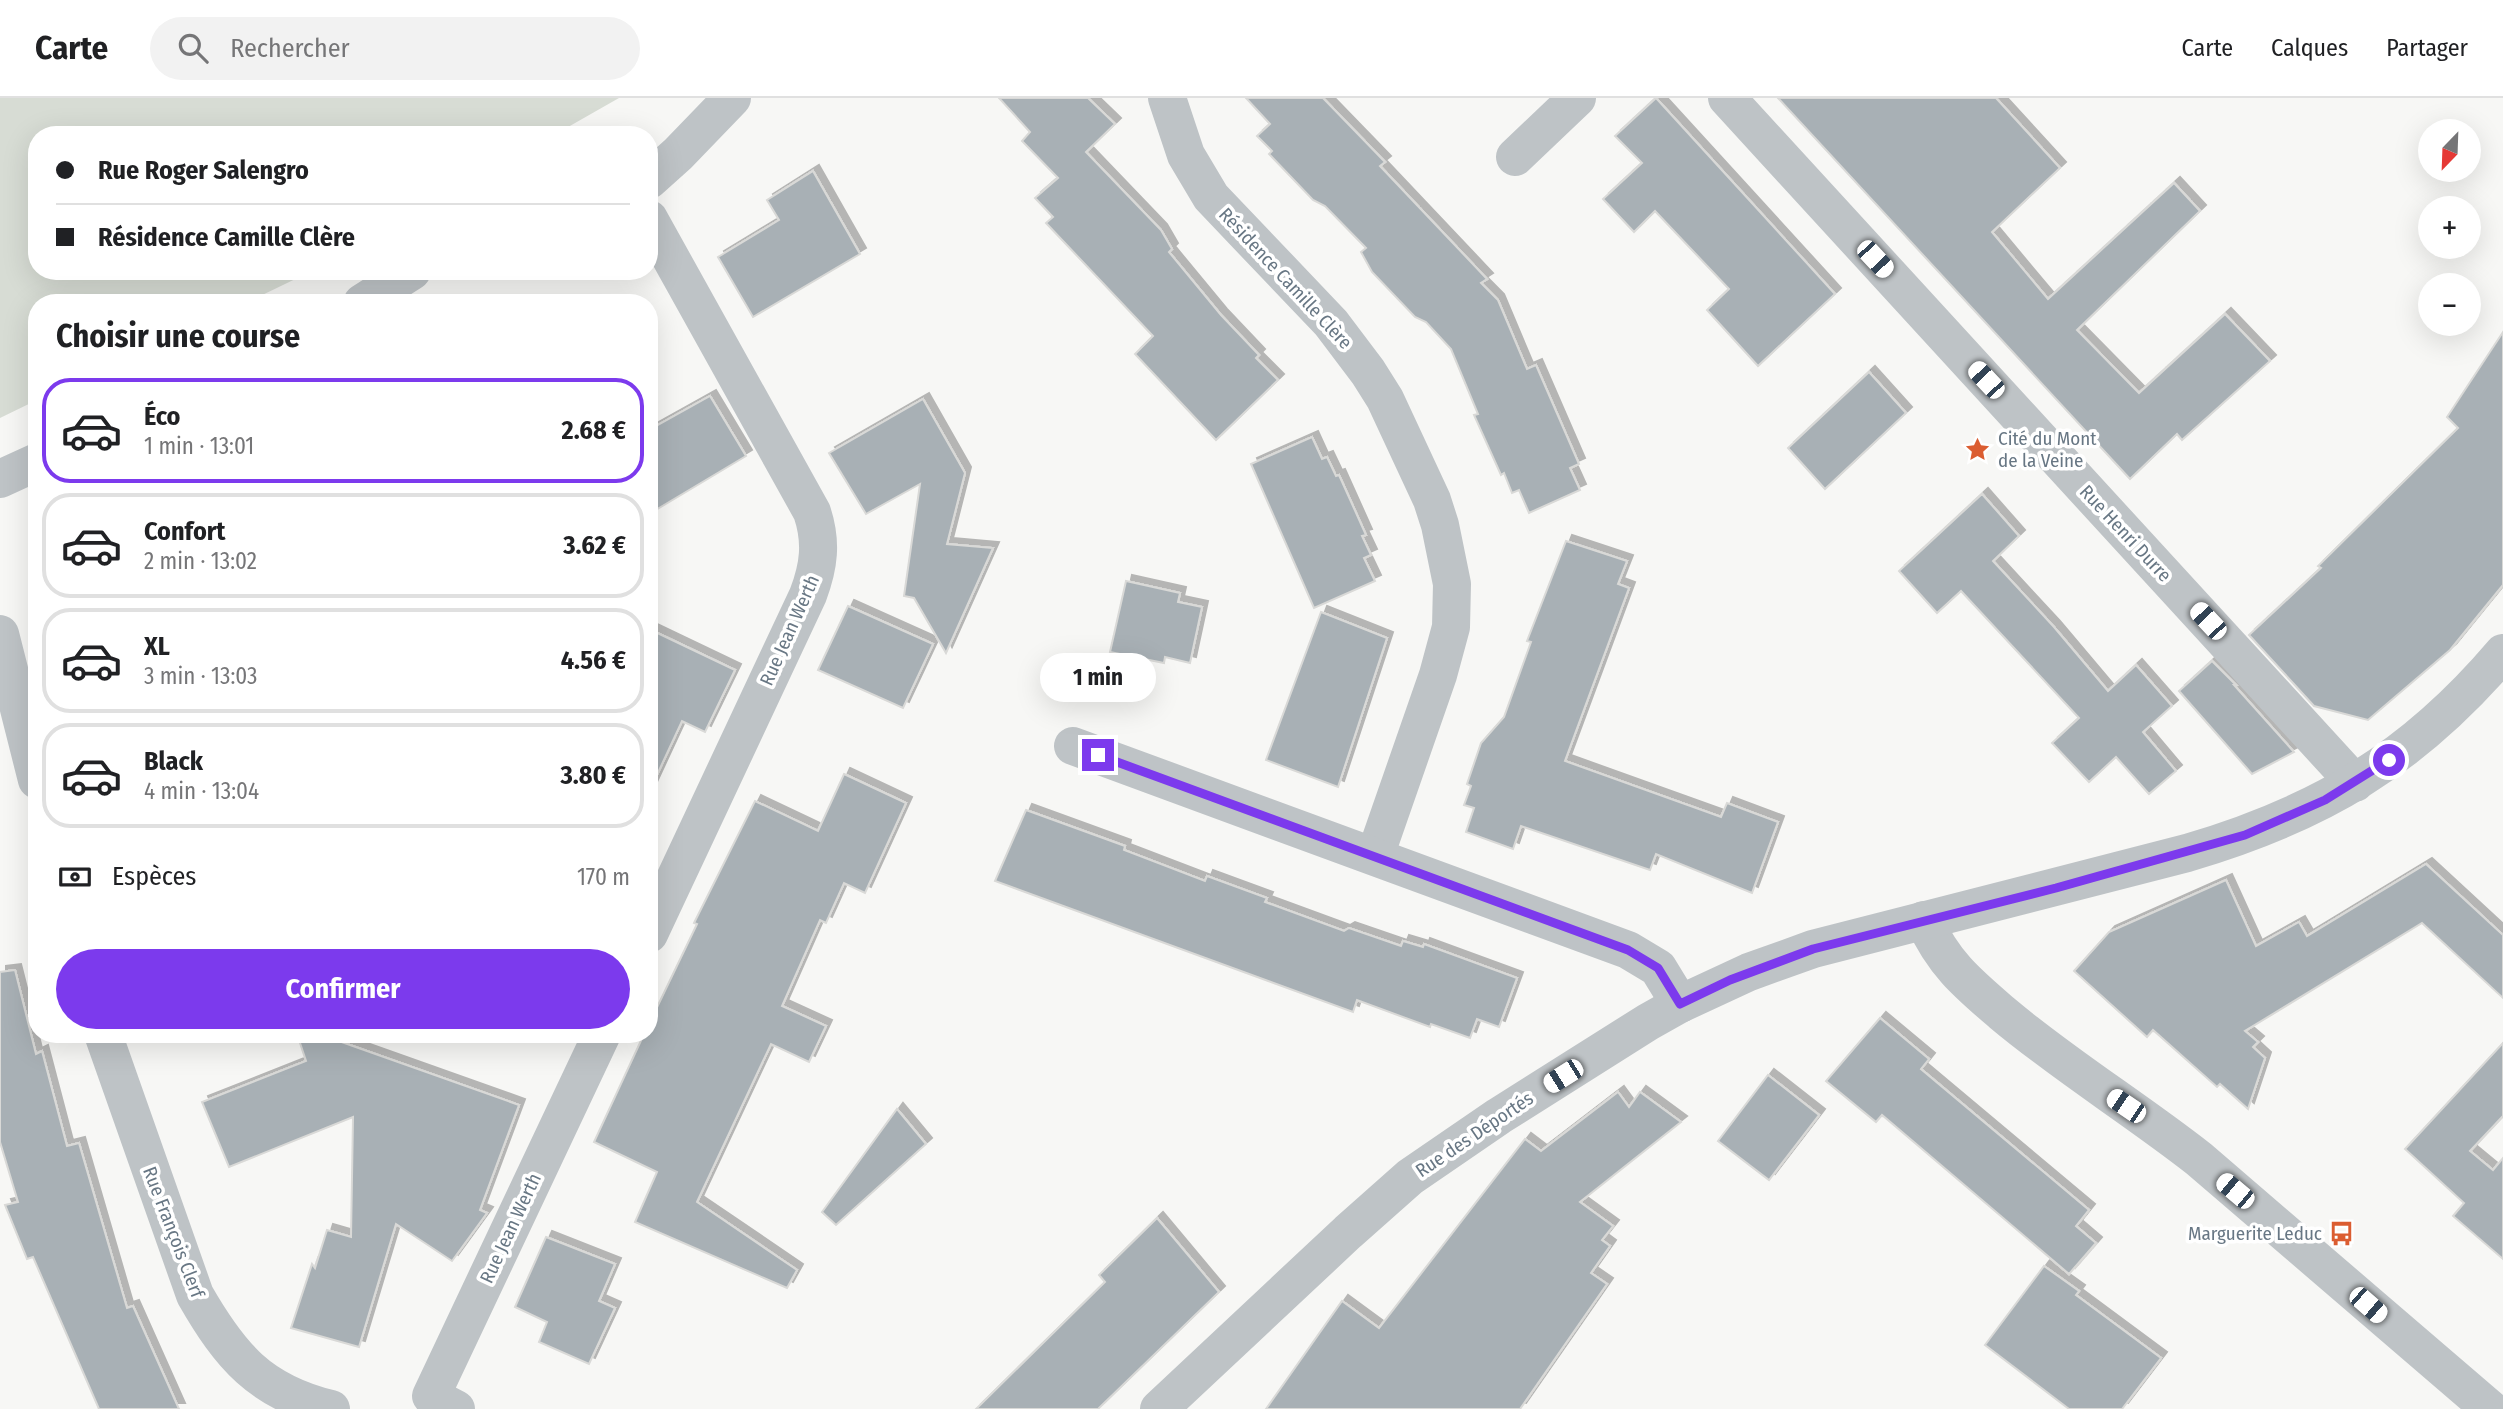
<!DOCTYPE html>
<html lang="fr">
<head>
<meta charset="utf-8">
<style>
	:root { --surface:#fff; --page:#f2f2f2; --text:#202124; --muted:#757577; --line:#e0e0e0; --accent:#7c3aed }
	body { margin:0; font-family:"Fira Sans Condensed",sans-serif; background:var(--page); color:var(--text); height:100vh; display:flex; flex-direction:column; font-size:26px; white-space:nowrap }
	* { box-sizing:border-box; margin:0 }
	p { font-size:23px; color:var(--muted) }
	.icon { flex:none; width:38px; height:38px; fill:none; stroke:currentColor; stroke-width:2; stroke-linecap:round; stroke-linejoin:round }
	.map { position:relative; flex:1; overflow:hidden }
	.drawer { position:absolute; left:28px; top:196px; width:630px; height:749px; display:flex; flex-direction:column; background:var(--surface); border-radius:28px; box-shadow:0 7px 28px #0002 }
	.drawer>* { flex:none }
	.guide { position:absolute; left:28px; top:28px; width:630px; height:154px; border-radius:28px; box-shadow:0 7px 28px #0002; display:grid; align-content:center; height:154px; padding:0 28px; background:var(--surface) }
	.needle { width:46px; rotate:203deg }
	.fabs { position:absolute; left:2418px; top:21px; display:grid; gap:14px }
	.fabs a { display:grid; place-items:center; width:63px; height:63px; border-radius:50%; background:var(--surface); box-shadow:0 7px 28px #0002; font-size:35px }
	.end { position:absolute; width:32px; height:32px; margin:-16px; border:9px solid #7c3aed; background:#fff; box-shadow:0 0 0 4px #fff }
	.from { border-radius:50% }
	.bubble { position:absolute; height:49px; border-radius:24px; background:var(--surface); box-shadow:0 7px 28px #0002; font-size:23px; font-weight:700; line-height:49px; text-align:center }
	.car { position:absolute; width:21px; height:42px; margin:-21px -10px; border-radius:9px; box-shadow:0 0 5px 2px #0007; background:linear-gradient(#fff 24%,#345 0 40%,#fff 0 76%,#345 0 86%,#fff 0) }
	.guide b { display:flex; align-items:center; gap:24px; height:66px; font-size:26px }
	.guide b+b { border-top:2px solid var(--line) }
	.guide i { width:18px; height:18px; background:var(--text) }
	ul { padding:0; list-style:none }
	li { display:flex; align-items:center; gap:21px; height:105px; margin:0 14px 10px; padding:0 14px; border:4px solid var(--line); border-radius:28px }
	li div { flex:1 }
	li b { display:block; font-size:26px }
	li em { font-style:normal; font-weight:700 }
	li.current { border-color:var(--accent) }
	li>.icon { width:63px; height:63px; stroke-width:1.5 }
	h2 { padding:0 28px; font-size:32px; line-height:84px }
	.pay { display:flex; align-items:center; gap:18px; height:77px; padding:0 28px; font-size:26px }
	.pay p { margin-inline-start:auto }
	.primary-button { display:flex; gap:14px; margin-top:auto; padding:14px 28px }
	.primary-button a { flex:1; height:80px; border-radius:42px; background:var(--accent); color:#fff; font-size:28px; font-weight:700; line-height:80px; text-align:center }
	header { display:flex; align-items:center; gap:42px; box-sizing:border-box; height:98px; padding:0 35px; background:var(--surface); border-bottom:2px solid var(--line) }
	header strong { font-size:33px }
	nav { display:flex; gap:38px; margin-inline-start:auto; font-size:24px }
	.search { width:490px; height:63px; background:var(--page); display:flex; align-items:center; gap:18px; box-sizing:border-box; padding:0 24px; border-radius:38px; color:var(--muted); font-size:26px }
	.map>svg:first-child { display:block }
	.green { fill:#d7dcd4 }
	.building { fill:#a8b0b5; stroke:#d9d9d7; stroke-width:2; filter:url(#shadow) }
	.lines { fill:none; stroke-linecap:round; stroke-linejoin:round }
	.minor { stroke:#bec3c6; stroke-width:38 }
	.tertiary { stroke:#bec3c6; stroke-width:38 }
	.route { stroke:#7c3aed; stroke-width:9 }
	.labels { text-anchor:middle; stroke-width:7; stroke-linejoin:round; paint-order:stroke }
	.street-label { font-size:19px; fill:#687784; stroke:#fff }
	.poi-label { font-size:19px; fill:#687784; stroke:#fff; text-anchor:start }
</style>
</head>
<body>
<header>
<strong>Carte</strong>
<div class="search"><svg class="icon" aria-label="search" viewBox="0 0 24 24"><circle cx="10" cy="10" r="6"/><path d="M15 15l6 6"/></svg>Rechercher</div>
<nav><a>Carte</a><a>Calques</a><a>Partager</a></nav>
</header>
<div class="map">
<svg width="2503" height="1311" viewBox="0 0 2503 1311">
	<defs>
		<filter id="shadow"><feDropShadow dx="6" dy="-6" stdDeviation="0" flood-color="#0004"/></filter>
	</defs>
	<rect width="100%" height="100%" fill="#f7f7f5"/>
	<polygon class="green" points="0,0 619,0 554,37 37,37 37,173 312,173 246,205 37,205 37,302 0,320"/>
	<g class="building">
		<polygon points="999,0 1088,0 1115,26 1086,54 1161,132 1172,151 1169,154 1221,217 1259,257 1256,260 1278,282 1216,342 1135,256 1153,238 1046,125 1053,119 1035,100 1058,80 1022,43 1030,34"/>
		<polygon points="1246,0 1323,0 1385,64 1380,68 1487,181 1481,185 1498,202 1527,271 1536,267 1579,366 1570,370 1580,392 1529,415 1519,392 1512,395 1504,375 1501,377 1474,317 1478,316 1451,251 1426,224 1415,219 1372,174 1361,154 1366,150 1325,108 1313,102 1269,56 1272,53 1257,38 1270,26"/>
		<polygon points="1656,0 1835,196 1758,268 1707,212 1729,191 1655,113 1634,134 1603,101 1642,65 1615,38"/>
		<polygon points="1778,0 1996,0 2060,70 1992,134 2048,201 2174,85 2200,113 2077,232 2139,295 2225,216 2270,263 2182,342 2177,336 2130,381"/>
		<polygon points="813,73 860,156 753,219 718,159 779,122 767,102"/>
		<polygon points="2503,234 2503,487 2450,552 2368,622 2314,608 2249,537 2321,470 2318,468 2458,330 2447,319"/>
		<polygon points="1869,274 1906,315 1825,391 1788,350"/>
		<polygon points="710,298 746,358 649,416 649,332"/>
		<polygon points="923,301 965,375 947,446 993,450 946,555 914,500 904,498 920,386 866,416 829,355"/>
		<polygon points="1312,339 1322,361 1327,359 1336,378 1339,377 1366,437 1362,438 1371,457 1364,460 1375,483 1314,510 1251,366"/>
		<polygon points="1982,396 2019,438 1993,463 2054,529 2108,593 2136,567 2172,608 2143,634 2176,673 2149,696 2116,659 2089,684 2052,645 2079,620 1961,493 1937,515 1899,473"/>
		<polygon points="1566,443 1627,463 1618,486 1629,490 1565,663 1721,719 1727,705 1778,724 1752,795 1656,756 1650,772 1521,728 1513,751 1466,734 1474,710 1464,707 1471,688 1467,686 1481,645 1504,619 1531,544 1527,543"/>
		<polygon points="1126,483 1180,495 1178,504 1202,509 1190,565 1165,559 1164,565 1110,554"/>
		<polygon points="848,508 933,546 903,610 818,572"/>
		<polygon points="1321,514 1387,540 1338,689 1266,662"/>
		<polygon points="649,531 735,572 705,634 682,623 649,694"/>
		<polygon points="2212,563 2236,587 2234,587 2294,654 2252,676 2179,593"/>
		<polygon points="844,676 906,705 865,795 844,785 826,825 820,822 782,908 826,928 809,964 771,946 697,1104 797,1172 787,1190 635,1124 657,1074 594,1044 644,936 649,936 649,926 697,826 694,825 755,703 818,733"/>
		<polygon points="1026,712 1125,748 1124,752 1205,783 1207,778 1267,800 1265,804 1344,833 1349,830 1401,848 1403,843 1423,849 1424,846 1517,880 1499,929 1477,921 1470,940 1431,926 1430,929 1357,902 1353,914 995,783"/>
		<polygon points="2426,766 2503,837 2503,900 2422,825 2245,933 2258,944 2253,949 2265,960 2248,1011 2220,986 2217,989 2153,932 2147,939 2074,873 2109,834 2226,782 2256,848 2299,824 2307,838"/>
		<polygon points="15,872 36,956 42,953 67,1048 79,1045 127,1210 133,1208 179,1311 99,1311 33,1159 27,1161 5,1107 18,1104 0,1044 0,874"/>
		<polygon points="1880,920 1929,961 1921,971 2089,1112 2076,1128 2096,1145 2069,1176 1882,1017 1876,1024 1826,983"/>
		<polygon points="297,936 319,936 519,1007 480,1112 487,1115 452,1163 396,1126 359,1249 291,1230 312,1166 315,1170 327,1132 351,1139 353,1019 229,1069 202,1004 306,963"/>
		<polygon points="2503,945 2503,1018 2470,1053 2493,1072 2503,1060 2503,1161 2453,1118 2464,1105 2405,1051"/>
		<polygon points="1768,977 1819,1017 1769,1082 1718,1043"/>
		<polygon points="1618,994 1629,1009 1640,994 1681,1024 1580,1104 1613,1128 1602,1142 1610,1148 1591,1175 1607,1186 1520,1311 1266,1311 1342,1203 1379,1230 1525,1041 1541,1053"/>
		<polygon points="897,1011 926,1046 836,1127 822,1114"/>
		<polygon points="1157,1120 1219,1194 1098,1311 976,1311 1105,1184 1099,1177"/>
		<polygon points="546,1139 615,1166 599,1203 615,1210 589,1266 539,1244 547,1224 515,1209"/>
		<polygon points="2044,1168 2079,1193 2076,1197 2161,1260 2122,1311 2069,1311 1985,1247"/>
	</g>
	<g class="lines">
		<g class="minor">
			<polyline points="1167,0 1186,57 1211,99 1331,225 1368,274 1385,301 1432,402 1440,427 1452,486 1451,529 1438,577 1375,758"/>
			<polyline points="1727,0 2355,685"/>
			<polyline points="1515,59 1577,0"/>
			<polyline points="649,82 678,56 732,0"/>
			<path d="M649 121 812 414C822 444 819 468 808 497L649 836"/>
			<polyline points="362,205 412,173"/>
			<polyline points="0,381 37,364"/>
			<polyline points="0,536 37,682"/>
			<polyline points="1073,648 1628,852 1658,870 1680,906"/>
			<path d="M1924 822C1943 865 1967 885 2002 915 2065 968 2134 1010 2199 1061L2490 1311"/>
			<path d="M103 936 195 1197C230 1258 260 1294 331 1311"/>
			<polyline points="456,1311 431,1298 602,936"/>
		</g>
		<path class="tertiary" d="M1159 1311 1348 1134 1410 1079 1499 1018 1648 924 1680 906 1749 874 1813 851 2187 755C2320 716 2413 661 2503 555"/>
	</g>
	<g class="lines">
		<polyline class="route" points="1098,657 1628,852 1658,870 1680,906 1730,882 1813,851 2056,790 2245,737 2325,702 2389,662"/>
	</g>
	<defs>
		<symbol id="sight-bare" viewBox="-9 -9 18 18"><path d="M0-6L1.8-2.2L6-1.7L2.9 1.2L3.7 5.4L0 3.3L-3.7 5.4L-2.9 1.2L-6-1.7L-1.8-2.2Z" fill="#db5d31" stroke="#fff" stroke-width="2.5" paint-order="stroke"/></symbol>
		<symbol id="bus-bare" viewBox="-9 -9 18 18"><path d="M-5-6H5V4H4V6H2V4H-2V6H-4V4H-5ZM-3.5-4V0h7V-4ZM-3.5 1.2v1.5H-2V1.2ZM2 1.2v1.5H3.5V1.2Z" fill="#db5d31" stroke="#fff" stroke-width="2.5" paint-order="stroke"/></symbol>
	</defs>
	<g fill-rule="evenodd">
		<use href="#sight-bare" x="1960" y="334" width="35" height="35"/>
		<use href="#bus-bare" x="2324" y="1118" width="35" height="35"/>
	</g>
	<g class="labels">
		<g class="street-label">
			<text transform="translate(1286 180) rotate(47)" y="7">Résidence Camille Clère</text>
			<text transform="translate(2126 435) rotate(47)" y="7">Rue Henri Durre</text>
			<text transform="translate(789 532) rotate(-66)" y="7">Rue Jean Werth</text>
			<text transform="translate(1474 1036) rotate(-34)" y="7">Rue des Déportés</text>
			<text transform="translate(510 1130) rotate(-65)" y="7">Rue Jean Werth</text>
			<text transform="translate(174 1134) rotate(69)" y="7">Rue François Clerf</text>
		</g>
		<g class="poi-label">
			<text x="1998" y="347">Cité du Mont<tspan x="1998" dy="22">de la Veine</tspan></text>
			<text x="2322" y="1142" text-anchor="end">Marguerite Leduc</text>
		</g>
	</g>
</svg>
<div class="fabs">
<a><svg class="needle" viewBox="-14 -14 28 28"><path d="M0-13l5 13h-10z" fill="#e53935"/><path d="M0 13l5-13h-10z" fill="#757577"/></svg></a>
<a>+</a>
<a>−</a>
</div>
<i class="end from" style="left:2389px;top:662px"></i>
<i class="end" style="left:1098px;top:657px"></i>
<div class="bubble" style="left:1040px;top:555px;width:116px">1 min</div>
<i class="car" style="left:1875px;top:161px;rotate:137deg"></i>
<i class="car" style="left:1986px;top:282px;rotate:317deg"></i>
<i class="car" style="left:2208px;top:523px;rotate:317deg"></i>
<i class="car" style="left:1563px;top:978px;rotate:238deg"></i>
<i class="car" style="left:2126px;top:1008px;rotate:304deg"></i>
<i class="car" style="left:2235px;top:1093px;rotate:310deg"></i>
<i class="car" style="left:2368px;top:1207px;rotate:131deg"></i>
<div class="guide">
<b><i class="from"></i>Rue Roger Salengro</b>
<b><i></i>Résidence Camille Clère</b>
</div>
<section class="drawer">
<h2>Choisir une course</h2>
<ul>
<li class="current"><svg class="icon" aria-label="car" viewBox="0 0 24 24"><path d="M5 17H2v-5l4-1 3-4h7l3 4 3 1v5h-3M9 17h6M6 11h13"/><circle cx="7" cy="17" r="2"/><circle cx="17" cy="17" r="2"/></svg><div><b>Éco</b><p>1 min · 13:01</p></div><em>2.68 €</em></li>
<li><svg class="icon" aria-label="car" viewBox="0 0 24 24"><path d="M5 17H2v-5l4-1 3-4h7l3 4 3 1v5h-3M9 17h6M6 11h13"/><circle cx="7" cy="17" r="2"/><circle cx="17" cy="17" r="2"/></svg><div><b>Confort</b><p>2 min · 13:02</p></div><em>3.62 €</em></li>
<li><svg class="icon" aria-label="car" viewBox="0 0 24 24"><path d="M5 17H2v-5l4-1 3-4h7l3 4 3 1v5h-3M9 17h6M6 11h13"/><circle cx="7" cy="17" r="2"/><circle cx="17" cy="17" r="2"/></svg><div><b>XL</b><p>3 min · 13:03</p></div><em>4.56 €</em></li>
<li><svg class="icon" aria-label="car" viewBox="0 0 24 24"><path d="M5 17H2v-5l4-1 3-4h7l3 4 3 1v5h-3M9 17h6M6 11h13"/><circle cx="7" cy="17" r="2"/><circle cx="17" cy="17" r="2"/></svg><div><b>Black</b><p>4 min · 13:04</p></div><em>3.80 €</em></li>
</ul>
<div class="pay"><svg class="icon" aria-label="cash" viewBox="0 0 24 24"><path d="M3 7h18v10H3z"/><circle cx="12" cy="12" r="2"/></svg>Espèces<p>170 m</p></div>
<div class="primary-button"><a>Confirmer</a></div>
</section>
</div>
</body>
</html>
